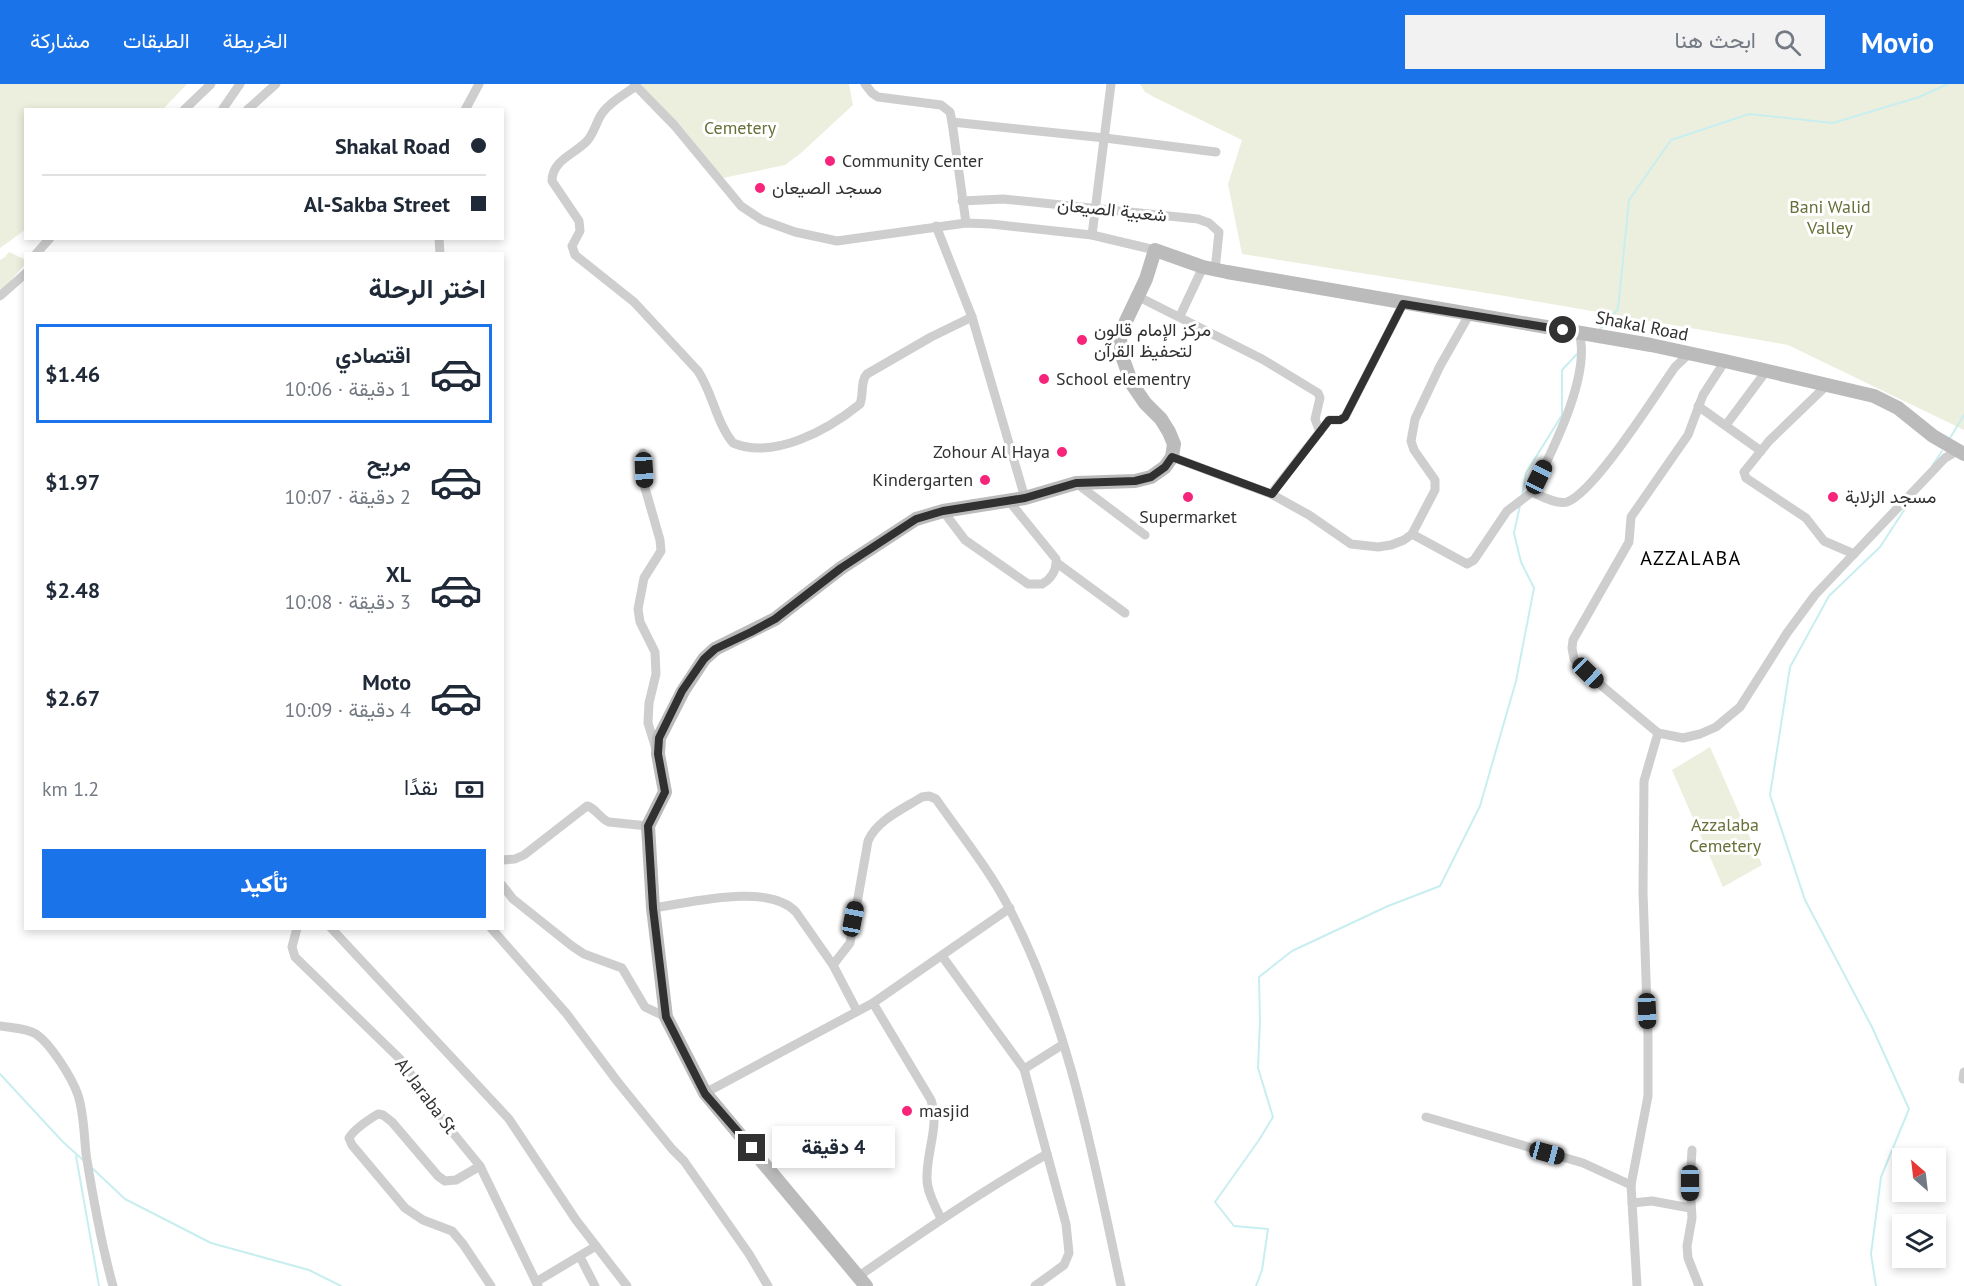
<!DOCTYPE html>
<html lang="ar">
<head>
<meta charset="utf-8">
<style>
	:root { --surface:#fff; --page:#f2f2f3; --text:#1f2937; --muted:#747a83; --line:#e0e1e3; --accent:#1a73e8 }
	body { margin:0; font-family:"PT Sans",Vazirmatn,sans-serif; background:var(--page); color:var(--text); direction:rtl; height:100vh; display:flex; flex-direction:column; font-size:22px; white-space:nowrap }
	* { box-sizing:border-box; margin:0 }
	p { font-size:20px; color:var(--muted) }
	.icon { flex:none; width:33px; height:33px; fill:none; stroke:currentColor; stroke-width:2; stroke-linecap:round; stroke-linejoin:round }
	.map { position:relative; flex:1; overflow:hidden; direction:ltr }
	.drawer { position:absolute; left:24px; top:168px; width:480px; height:678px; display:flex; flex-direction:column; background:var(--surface); border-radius:0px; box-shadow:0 3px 9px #0003; direction:rtl }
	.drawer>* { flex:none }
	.banner { position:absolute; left:24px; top:24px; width:480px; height:132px; border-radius:0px; box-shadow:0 3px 9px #0003; direction:rtl; display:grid; align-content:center; height:132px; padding:0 18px; background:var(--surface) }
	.needle { width:39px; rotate:332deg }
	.buttons { position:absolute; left:1892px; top:1064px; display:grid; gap:12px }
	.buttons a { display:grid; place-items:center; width:54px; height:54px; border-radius:0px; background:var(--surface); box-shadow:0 3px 9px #0003; font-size:30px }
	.end { position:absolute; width:27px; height:27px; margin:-14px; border:8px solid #313131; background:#fff; box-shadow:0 0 0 3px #fff }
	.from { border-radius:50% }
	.bubble { position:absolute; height:42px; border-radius:0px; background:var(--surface); box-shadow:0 3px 9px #0003; font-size:20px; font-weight:800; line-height:42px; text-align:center; direction:rtl }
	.car { position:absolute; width:18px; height:36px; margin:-18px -9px; border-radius:8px; box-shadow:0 0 4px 2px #0007; background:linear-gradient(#222 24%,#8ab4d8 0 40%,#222 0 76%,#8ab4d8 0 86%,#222 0) }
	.banner b { display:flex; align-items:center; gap:21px; height:57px; font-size:22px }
	.banner b+b { border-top:2px solid var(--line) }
	.banner i { width:15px; height:15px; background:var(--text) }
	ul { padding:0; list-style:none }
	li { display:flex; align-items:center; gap:18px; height:99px; margin:0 12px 9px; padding:0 6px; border:3px solid transparent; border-radius:0px }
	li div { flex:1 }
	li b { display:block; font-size:22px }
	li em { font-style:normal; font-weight:800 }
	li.active { border-color:var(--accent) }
	li>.icon { width:54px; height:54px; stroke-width:1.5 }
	h2 { padding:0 18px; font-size:27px; line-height:72px }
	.pay { display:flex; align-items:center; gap:15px; height:66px; padding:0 18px; font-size:22px }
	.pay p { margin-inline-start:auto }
	.cta { display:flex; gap:12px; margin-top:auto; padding:12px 18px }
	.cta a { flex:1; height:69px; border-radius:0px; background:var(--accent); color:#fff; font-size:24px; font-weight:800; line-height:69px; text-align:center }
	header { display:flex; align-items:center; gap:36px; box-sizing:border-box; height:84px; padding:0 30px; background:var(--accent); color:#fff }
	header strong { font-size:28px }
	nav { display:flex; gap:33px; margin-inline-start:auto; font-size:21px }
	.search { width:420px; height:54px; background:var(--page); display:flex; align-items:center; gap:15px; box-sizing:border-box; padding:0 21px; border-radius:0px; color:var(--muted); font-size:22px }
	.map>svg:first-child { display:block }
	.green { fill:#ecefdd }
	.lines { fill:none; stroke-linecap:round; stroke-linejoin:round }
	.stream { stroke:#c8eef0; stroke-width:2 }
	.street { stroke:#cecece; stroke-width:9 }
	.secondary { stroke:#bbb; stroke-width:14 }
	.route { stroke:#313131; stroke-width:8 }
	.poi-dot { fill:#f6247a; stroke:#fff; stroke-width:2 }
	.labels { text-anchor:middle; stroke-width:6; stroke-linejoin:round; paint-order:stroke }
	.park-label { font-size:18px; fill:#667139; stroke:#fff }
	.poi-label { font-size:18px; fill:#313131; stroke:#fff; text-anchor:start }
	.street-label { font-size:18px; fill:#313131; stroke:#fff }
	.neighbourhood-label { font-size:20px; letter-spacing:1.5px; fill:#000; stroke:#fff }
</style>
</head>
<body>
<header>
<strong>Movio</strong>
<div class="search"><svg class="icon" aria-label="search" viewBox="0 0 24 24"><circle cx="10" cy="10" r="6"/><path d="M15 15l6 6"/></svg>ابحث هنا</div>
<nav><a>الخريطة</a><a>الطبقات</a><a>مشاركة</a></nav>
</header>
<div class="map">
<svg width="1964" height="1202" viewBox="0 0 1964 1202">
	<rect width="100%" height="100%" fill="#fff"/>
	<g class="green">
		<polygon points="0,0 187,0 163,25 26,26 25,146 0,164"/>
		<polygon points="638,0 849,0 853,21 801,69 785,81 723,94"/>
		<polygon points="1140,0 1964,0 1964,346 1788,261 1505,212 1242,170 1228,100 1242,56 1154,13 1145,8"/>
		<polygon points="9,168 24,175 25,180 0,209 0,176 5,173"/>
		<polygon points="1710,663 1762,781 1723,803 1672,686"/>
	</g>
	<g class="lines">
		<g class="stream">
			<polyline points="1598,247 1618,225 1629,116 1671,56 1749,30 1833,39 1919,13 1948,0"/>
			<polyline points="1950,354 1964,331"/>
			<polyline points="1932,382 1942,367"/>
			<polyline points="1522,412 1526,389 1562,331 1562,286 1578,269"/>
			<polyline points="0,990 63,1058 83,1076"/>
			<polyline points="76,1072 99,1202"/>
			<polyline points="92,1084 125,1115 211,1159 309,1186 341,1202"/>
			<polyline points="1256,1202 1262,1186 1268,1145 1234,1142 1215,1118 1259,1056 1273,1033 1258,984 1260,937 1259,893 1292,867 1388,822 1440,802 1480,722 1516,597 1534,504 1521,478 1514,449 1520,421"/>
			<polyline points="1876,1202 1871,1170 1881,1093 1909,1025 1872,943 1805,816 1770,711 1790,583 1829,512 1880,463 1910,417"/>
		</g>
		<g class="street">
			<polyline points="634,0 674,41 741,122 762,136 795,148 837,157 966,139 991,140 1092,151 1155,166"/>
			<polyline points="865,0 872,9 878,13 941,21 950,28 952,38 966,139"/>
			<path d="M636 2C625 10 611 17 603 28 596 37 595 48 587 57 575 70 552 76 552 97L579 137 580 147 572 162 575 171 634 218 698 287C713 310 716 338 733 359 774 376 828 346 860 320 864 310 860 297 867 290L931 253 972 233 936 142"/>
			<polyline points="184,26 211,0"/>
			<polyline points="222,26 240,0"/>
			<polyline points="247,26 276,0"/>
			<polyline points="465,26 479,0"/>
			<polyline points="952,38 1105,54 1216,68"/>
			<polyline points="962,117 1003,115 1198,135 1209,139 1219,148 1215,186"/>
			<polyline points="1092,151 1111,0"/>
			<polyline points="439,154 440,170"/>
			<polyline points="36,170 50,154"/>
			<polyline points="0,212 26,189"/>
			<polyline points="1137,212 1262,275 1318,309 1320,314 1315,335 1320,348"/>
			<polyline points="1180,232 1203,183"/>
			<polyline points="972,233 1025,414"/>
			<polyline points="1725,277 1703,311 1688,351 1631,433 1629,458 1573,556 1572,564 1574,575 1602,602 1658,649 1683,654 1700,650 1716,643 1740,623 1787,549 1815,511 1945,374 1957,367"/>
			<polyline points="1826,302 1769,357 1744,388 1746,394 1806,434 1824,457 1854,470"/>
			<polyline points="1698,322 1761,367"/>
			<polyline points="1726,341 1767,286"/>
			<polyline points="643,369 645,404 660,456 661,467 644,494 638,525 640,538 655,568 656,590 649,619 648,639 656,665"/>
			<polyline points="1172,373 1271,410 1309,431 1351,460 1378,463 1391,461 1404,456 1412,450 1435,406 1435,396 1414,366 1411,357 1415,335 1440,282 1469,231"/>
			<polyline points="1076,399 1145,451"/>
			<path d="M1532 408C1551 369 1592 291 1579 249"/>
			<polyline points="1271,410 1329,336 1340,336 1345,333 1403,220"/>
			<path d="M943 427 965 456 1028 500H1042C1051 495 1057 486 1056 475L1009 417"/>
			<path d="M1412 450 1467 480 1474 476 1507 427 1532 408C1541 412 1557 421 1567 418 1594 409 1656 310 1675 283L1690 269"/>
			<polyline points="1057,479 1125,529"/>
			<path d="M502 776 515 775 524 771 587 722C596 724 600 735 609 738L648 742"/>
			<polyline points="502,801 513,815 572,862 584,870 622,884 645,923 666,933"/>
			<path d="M653 824C689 819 769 798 796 828L833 881 857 927"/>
			<polyline points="297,844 292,863 295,873 400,975 449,1044 480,1082 538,1202"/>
			<polyline points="331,844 509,1035 576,1136 627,1202"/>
			<polyline points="491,844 566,929 617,997 672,1065 684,1077 749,1170 768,1202"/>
			<polyline points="942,872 1024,985 1066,1140 1069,1169 1064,1181 1035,1202"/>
			<path d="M833 881 850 859 868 757C877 736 903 725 922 713L929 712 936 715C961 751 989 785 1009 824 1069 937 1094 1077 1121 1202"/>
			<path d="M873 919 931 1016C940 1042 926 1068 927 1095 927 1109 936 1123 941 1135"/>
			<path d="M0 942C12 944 26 944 36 950 51 960 72 994 78 1011 84 1030 84 1050 86 1070 93 1114 101 1159 113 1202"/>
			<polyline points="1024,985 1062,961"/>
			<polyline points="1963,995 1964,988"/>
			<polyline points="705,1009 873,919 1010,824"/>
			<polyline points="1426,1033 1583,1079 1631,1101"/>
			<polyline points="1692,1066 1690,1099 1692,1134 1687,1162 1688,1174 1699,1202"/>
			<path d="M480 1082 456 1096 445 1097 438 1092 392 1038 383 1031 378 1030C368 1036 355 1044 349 1054L352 1061 405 1124 423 1136 452 1147 463 1160 491 1202"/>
			<polyline points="1632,1119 1652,1117 1690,1124"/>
			<polyline points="580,1173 595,1202"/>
			<path d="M859 1192C921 1149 982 1107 1047 1070"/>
			<polyline points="536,1198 596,1162"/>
			<polyline points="1637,1202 1631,1101 1648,1012 1648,951 1643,808 1644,697 1658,649"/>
		</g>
		<polyline class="secondary" points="866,1202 705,1009 666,933 653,824 648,742 665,708 658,670 659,654 683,607 704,575 715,565 775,535 841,484 916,435 943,427 1025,414 1076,399 1135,397 1151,393 1165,383 1172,373 1174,360 1169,348 1161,335 1145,319 1132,300 1122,272 1120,255 1126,237 1146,195 1155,166 1203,183 1227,188 1651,261 1725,277 1874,312 1898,324 1933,352 1964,370"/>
	</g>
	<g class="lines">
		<polyline class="route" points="752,1064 705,1010 666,933 653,824 648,742 665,708 658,670 659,654 682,607 704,575 715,565 751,548 775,535 841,484 916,435 943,427 1025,414 1076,399 1135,397 1151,393 1165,383 1172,373 1272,410 1329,336 1340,336 1345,333 1403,220 1563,246"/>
	</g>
	<g class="poi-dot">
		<circle cx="830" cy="77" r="6"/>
		<circle cx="760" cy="104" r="6"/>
		<circle cx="1082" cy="256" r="6"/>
		<circle cx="1044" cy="295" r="6"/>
		<circle cx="1062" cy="368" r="6"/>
		<circle cx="985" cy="396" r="6"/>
		<circle cx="1188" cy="413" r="6"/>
		<circle cx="1833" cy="413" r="6"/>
		<circle cx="907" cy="1027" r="6"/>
	</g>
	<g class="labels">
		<g class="park-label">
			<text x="740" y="50">Cemetery</text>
			<text x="1830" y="129">Bani Walid<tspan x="1830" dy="21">Valley</tspan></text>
			<text x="1725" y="747">Azzalaba<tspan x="1725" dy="21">Cemetery</tspan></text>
		</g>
		<g class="poi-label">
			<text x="842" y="83">Community Center</text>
			<text x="772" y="110">مسجد الصيعان</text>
			<text x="1094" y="252">مركز الإمام قالون<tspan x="1094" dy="21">لتحفيظ القرآن</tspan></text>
			<text x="1056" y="301">School elementry</text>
			<text x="1050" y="374" text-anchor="end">Zohour Al Haya</text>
			<text x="973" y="402" text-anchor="end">Kindergarten</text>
			<text x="1845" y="419">مسجد الزلابة</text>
			<text x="1188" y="439" text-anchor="middle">Supermarket</text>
			<text x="919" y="1033">masjid</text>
		</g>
		<g class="street-label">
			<text transform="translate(1112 126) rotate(6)" y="6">شعبية الصيعان</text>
			<text transform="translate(1642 242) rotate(11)" y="6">Shakal Road</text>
			<text transform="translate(426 1012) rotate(53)" y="6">Al Jaraba St</text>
		</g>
		<g class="neighbourhood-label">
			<text x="1691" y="481">AZZALABA</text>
		</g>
	</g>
</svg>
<div class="buttons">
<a><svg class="needle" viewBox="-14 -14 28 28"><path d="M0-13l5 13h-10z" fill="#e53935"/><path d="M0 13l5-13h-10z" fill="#747a83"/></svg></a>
<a><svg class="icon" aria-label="layers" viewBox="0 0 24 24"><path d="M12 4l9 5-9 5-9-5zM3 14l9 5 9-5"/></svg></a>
</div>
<i class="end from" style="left:1563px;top:246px"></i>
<i class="end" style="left:752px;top:1064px"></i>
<div class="bubble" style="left:772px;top:1042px;width:123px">4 دقيقة</div>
<i class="car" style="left:644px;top:386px;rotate:177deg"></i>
<i class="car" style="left:1539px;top:393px;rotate:26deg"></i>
<i class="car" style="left:1588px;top:589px;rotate:134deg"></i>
<i class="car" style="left:853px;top:835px;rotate:11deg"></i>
<i class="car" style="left:1647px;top:927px;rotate:178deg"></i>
<i class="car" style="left:1547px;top:1069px;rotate:105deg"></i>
<i class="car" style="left:1690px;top:1099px;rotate:180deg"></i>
<div class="banner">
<b><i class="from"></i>Shakal Road</b>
<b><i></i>Al-Sakba Street</b>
</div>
<section class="drawer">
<h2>اختر الرحلة</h2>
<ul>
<li class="active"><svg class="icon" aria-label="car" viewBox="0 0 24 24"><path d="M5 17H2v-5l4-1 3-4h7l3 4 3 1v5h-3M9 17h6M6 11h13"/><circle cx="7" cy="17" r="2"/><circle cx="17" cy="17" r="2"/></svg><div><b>اقتصادي</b><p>1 دقيقة · 10:06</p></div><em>$1.46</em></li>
<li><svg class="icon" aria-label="car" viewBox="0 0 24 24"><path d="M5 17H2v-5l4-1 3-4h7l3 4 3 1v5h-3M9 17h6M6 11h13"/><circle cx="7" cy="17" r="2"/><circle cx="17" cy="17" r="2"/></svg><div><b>مريح</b><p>2 دقيقة · 10:07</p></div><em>$1.97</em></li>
<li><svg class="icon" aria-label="car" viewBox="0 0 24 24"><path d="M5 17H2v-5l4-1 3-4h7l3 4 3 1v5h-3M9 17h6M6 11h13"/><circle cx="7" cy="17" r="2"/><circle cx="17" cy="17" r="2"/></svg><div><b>XL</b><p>3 دقيقة · 10:08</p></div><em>$2.48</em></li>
<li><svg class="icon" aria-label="car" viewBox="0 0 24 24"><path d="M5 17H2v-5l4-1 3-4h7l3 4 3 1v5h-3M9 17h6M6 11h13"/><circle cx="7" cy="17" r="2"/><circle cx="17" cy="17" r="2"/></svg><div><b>Moto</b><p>4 دقيقة · 10:09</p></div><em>$2.67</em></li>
</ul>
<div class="pay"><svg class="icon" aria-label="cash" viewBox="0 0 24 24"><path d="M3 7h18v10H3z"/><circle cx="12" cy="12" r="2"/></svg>نقدًا<p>1.2 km</p></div>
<div class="cta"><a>تأكيد</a></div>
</section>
</div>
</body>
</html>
